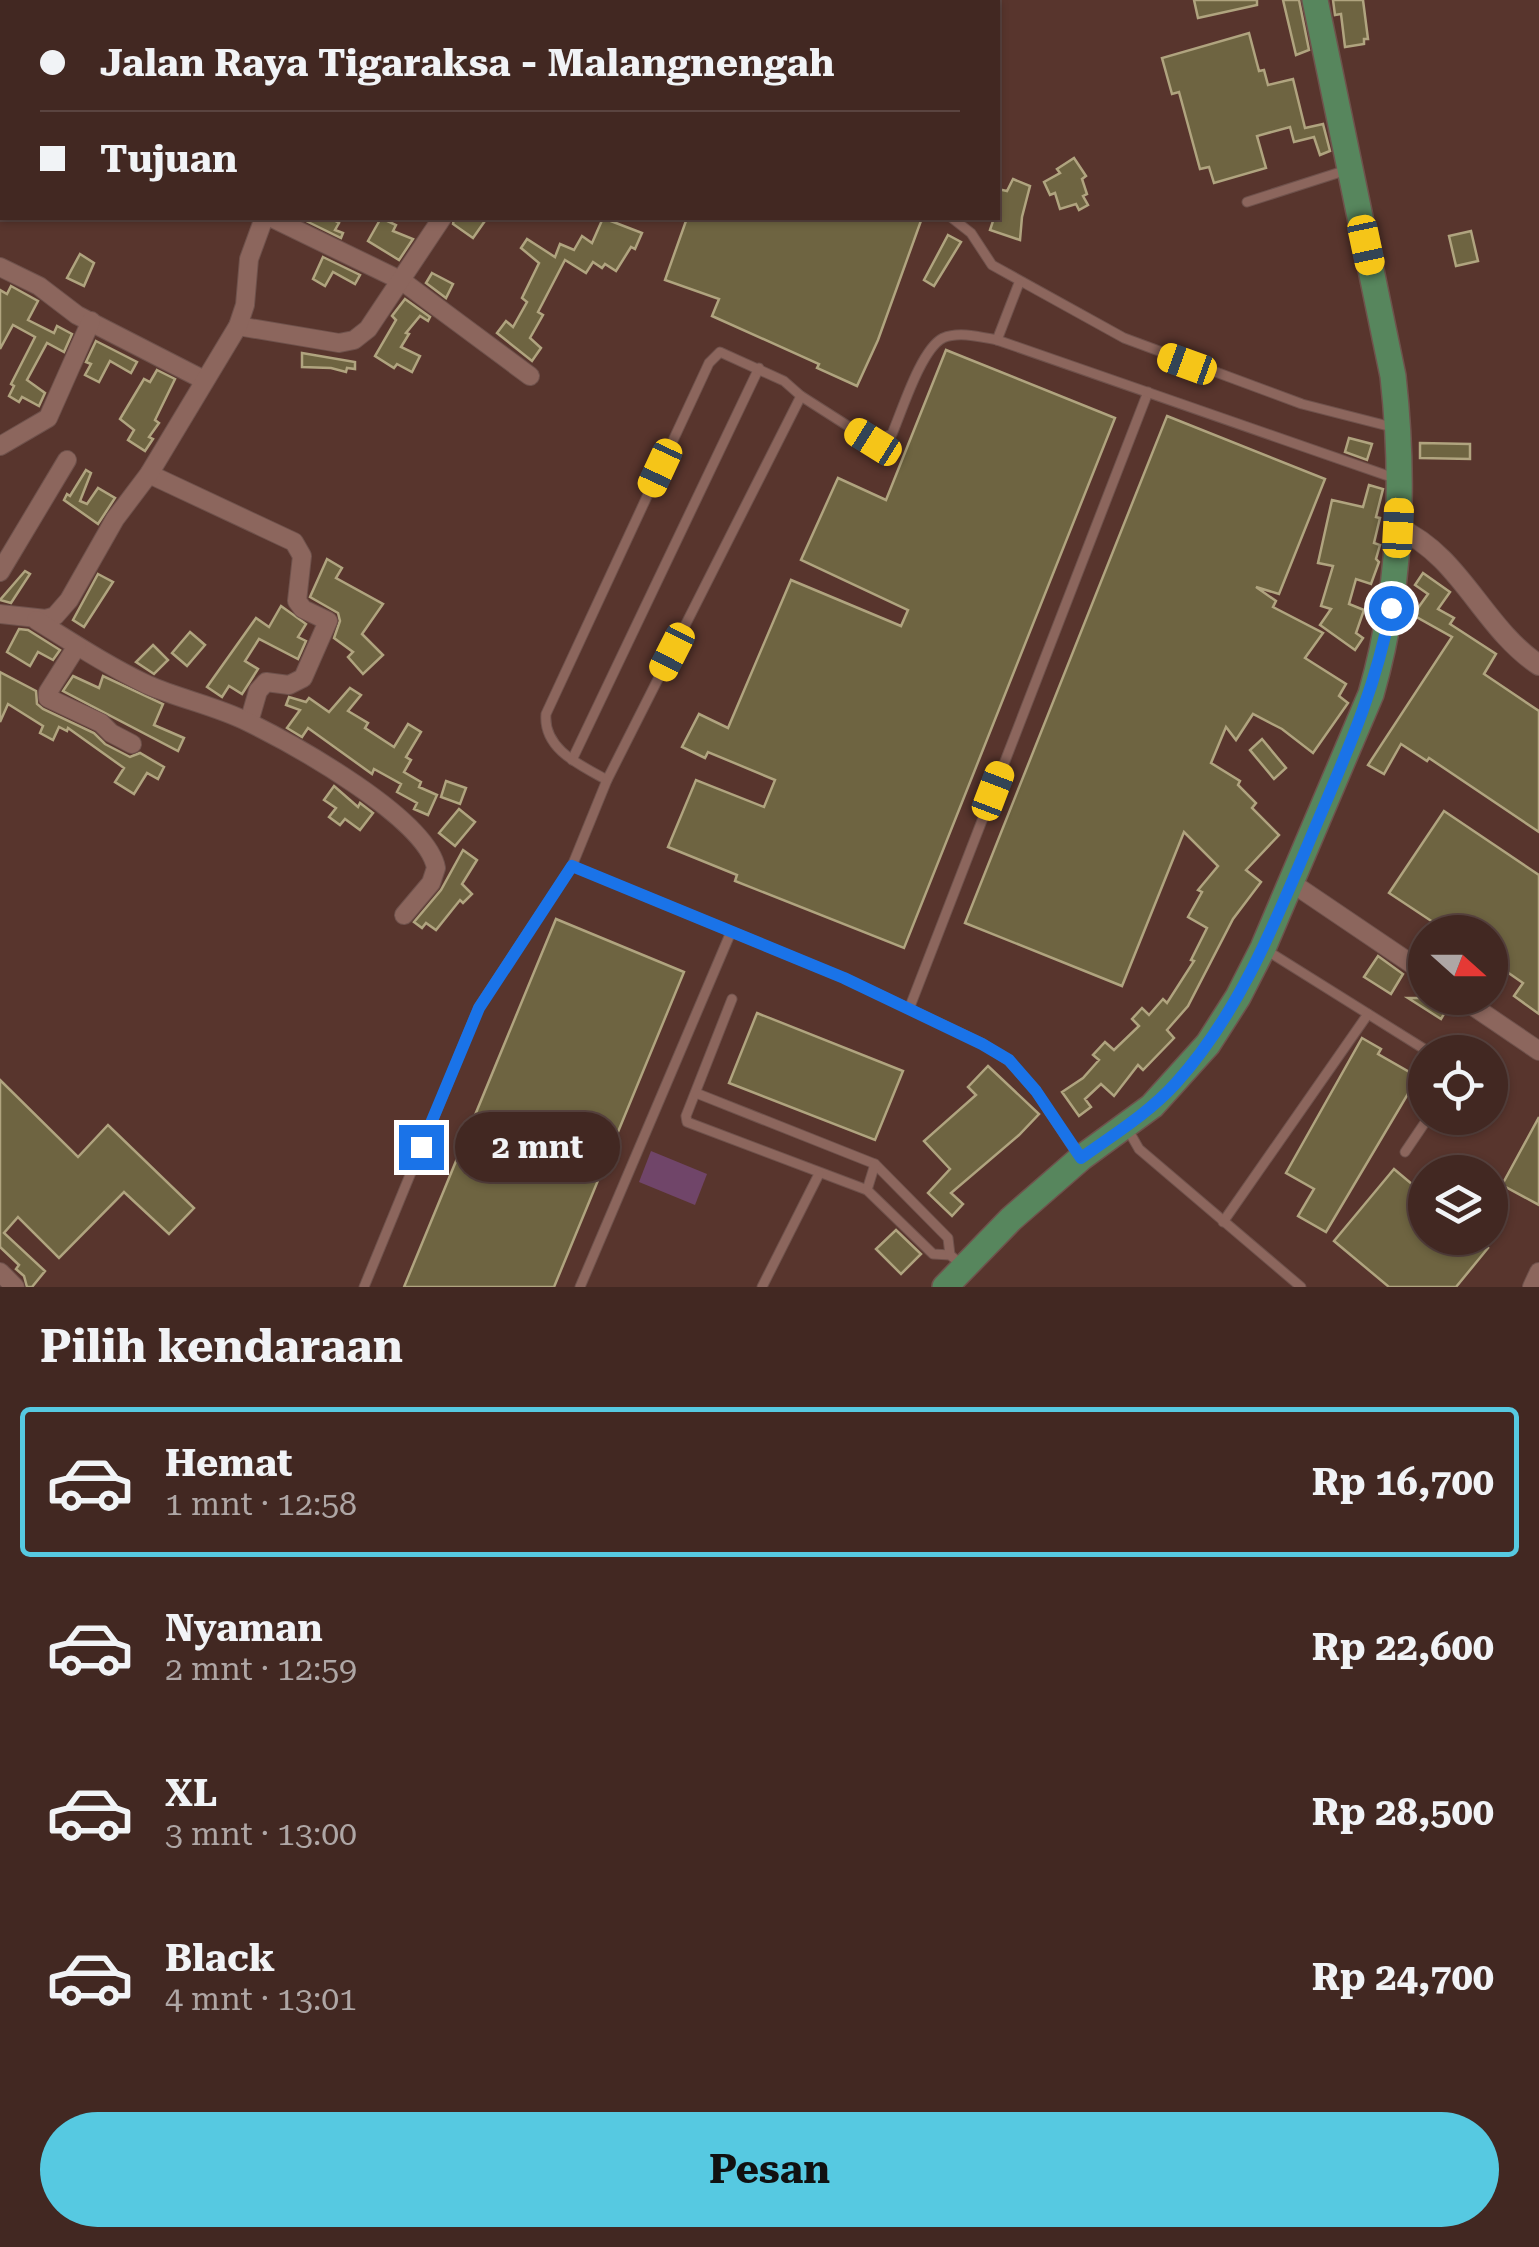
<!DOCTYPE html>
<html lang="id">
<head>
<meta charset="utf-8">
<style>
	:root { --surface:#422822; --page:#4c342f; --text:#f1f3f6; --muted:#aea6a5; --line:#5a4440; --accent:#56c9e1 }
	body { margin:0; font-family:"Roboto Serif",serif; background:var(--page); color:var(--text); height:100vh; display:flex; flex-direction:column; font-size:38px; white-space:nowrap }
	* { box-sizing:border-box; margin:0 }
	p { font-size:32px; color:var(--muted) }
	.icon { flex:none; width:55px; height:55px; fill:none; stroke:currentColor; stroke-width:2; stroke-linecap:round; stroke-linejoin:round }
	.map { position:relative; height:1287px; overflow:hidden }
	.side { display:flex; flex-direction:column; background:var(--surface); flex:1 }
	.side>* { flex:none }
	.guide { position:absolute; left:0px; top:0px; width:1000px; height:220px; box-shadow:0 2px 8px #0004,0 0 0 2px var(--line); display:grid; align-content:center; height:220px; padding:0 40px; background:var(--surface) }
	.needle { width:65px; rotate:111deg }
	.controls { position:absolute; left:1408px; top:915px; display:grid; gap:20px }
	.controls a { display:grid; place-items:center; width:100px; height:100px; border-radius:50%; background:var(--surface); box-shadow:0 2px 8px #0004,0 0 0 2px var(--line); font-size:50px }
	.end { position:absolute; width:45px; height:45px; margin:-22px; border:12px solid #1a73e8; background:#fff; box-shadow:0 0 0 5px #fff }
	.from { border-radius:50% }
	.bubble { position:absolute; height:70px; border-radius:35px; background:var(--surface); box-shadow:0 2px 8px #0004,0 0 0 2px var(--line); font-size:32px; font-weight:700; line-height:70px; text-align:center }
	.car { position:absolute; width:30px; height:60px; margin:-30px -15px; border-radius:12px; box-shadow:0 0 8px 2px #0007; background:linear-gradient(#f5c518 24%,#345 0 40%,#f5c518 0 76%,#345 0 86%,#f5c518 0) }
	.guide b { display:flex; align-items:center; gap:35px; height:95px; font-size:38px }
	.guide b+b { border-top:2px solid var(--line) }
	.guide i { width:25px; height:25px; background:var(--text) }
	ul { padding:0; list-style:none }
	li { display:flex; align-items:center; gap:30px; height:150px; margin:0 20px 15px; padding:0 20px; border:5px solid transparent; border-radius:10px }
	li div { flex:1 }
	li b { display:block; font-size:38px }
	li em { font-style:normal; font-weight:700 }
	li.selected { border-color:var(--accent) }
	li>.icon { width:90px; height:90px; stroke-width:1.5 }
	h2 { padding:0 40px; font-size:45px; line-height:120px }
	.button { display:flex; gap:20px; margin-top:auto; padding:20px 40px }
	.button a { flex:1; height:115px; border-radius:60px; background:var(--accent); color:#111; font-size:40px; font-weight:700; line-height:115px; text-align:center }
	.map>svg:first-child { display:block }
	.green { fill:#704569 }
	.building { fill:#6e6441; stroke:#b0a47f; stroke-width:2.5 }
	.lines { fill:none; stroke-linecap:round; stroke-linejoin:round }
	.service-casing { stroke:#6f524c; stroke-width:11 }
	.minor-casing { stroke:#6f524c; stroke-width:20 }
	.tertiary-casing { stroke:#6f524c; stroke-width:22 }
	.primary-casing { stroke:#6f524c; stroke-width:28 }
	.service { stroke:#8c665d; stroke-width:9 }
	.minor { stroke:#8c665d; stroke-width:18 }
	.tertiary { stroke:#8c665d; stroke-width:20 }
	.primary { stroke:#57865d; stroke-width:25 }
	.route { stroke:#1a73e8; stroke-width:12 }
</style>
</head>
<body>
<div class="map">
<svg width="1539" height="1287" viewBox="0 0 1539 1287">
	<rect width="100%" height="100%" fill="#58352d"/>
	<polygon class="green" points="651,1151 707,1174 695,1205 639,1182"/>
	<g class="building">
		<polygon points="1194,0 1257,0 1257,5 1198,18"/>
		<polygon points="1283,0 1299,0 1309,50 1296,55"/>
		<polygon points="1333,0 1363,0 1368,39 1364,39 1364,44 1345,47 1341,14 1335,15"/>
		<polygon points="1249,33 1259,71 1264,70 1268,85 1293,79 1305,128 1323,124 1330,151 1320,155 1314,137 1294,142 1290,127 1257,136 1266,168 1214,183 1209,167 1200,169 1179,92 1172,94 1162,58"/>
		<polygon points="1074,158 1086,176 1082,179 1087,194 1083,196 1088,205 1079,210 1076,204 1060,209 1055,193 1050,195 1044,182 1060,173 1057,169"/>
		<polygon points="1013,179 1030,186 1022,217 1020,240 990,230 994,218 998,218 998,189 1007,191"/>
		<polygon points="300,218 330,218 339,223 335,230 343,233 341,238"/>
		<polygon points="381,218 396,225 393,231 413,239 399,260 368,241"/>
		<polygon points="454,218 487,218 473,238 453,224"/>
		<polygon points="603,218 642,233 635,249 631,247 616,271 605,264 602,268 593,262 586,273 565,260 538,312 543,315 530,338 541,348 532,361 497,333 506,321 513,327 527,302 522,298 539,263 521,248 527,239 555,257 560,244 574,250 582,236 592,243"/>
		<polygon points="687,218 922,218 878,340 857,386 817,368 819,364 712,316 719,299 665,280"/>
		<polygon points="1471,231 1478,261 1456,266 1449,236"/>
		<polygon points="948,235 961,242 934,286 924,280"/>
		<polygon points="80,254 94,263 84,286 67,278"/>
		<polygon points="323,257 360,275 355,284 333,272 325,286 313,279"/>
		<polygon points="432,273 453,284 446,298 426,283"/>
		<polygon points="11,286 38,301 28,320 54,333 57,326 72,334 64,352 47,343 27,380 45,393 39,406 22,397 19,402 9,396 14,386 11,384 35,337 13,325 0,349 0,290 7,294"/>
		<polygon points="405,299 430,317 428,321 420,316 406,333 409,334 401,347 420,356 412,372 397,364 394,368 375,356 396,320 392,316"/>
		<polygon points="96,341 137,362 131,373 110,361 99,382 85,375 91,364 86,362"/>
		<polygon points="946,350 1115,418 904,948 735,881 737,875 668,847 696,780 764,807 775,780 708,752 705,758 682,747 699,714 728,728 791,580 901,626 908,610 801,560 838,478 886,500"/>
		<polygon points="302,353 355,362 355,369 347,368 346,372 331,368 302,367"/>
		<polygon points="157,370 175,379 155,420 159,423 149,437 153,439 145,451 128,440 134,430 120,419 144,379 150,382"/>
		<polygon points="1167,416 1325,479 1279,594 1256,587 1276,601 1273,607 1323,633 1305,658 1346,684 1339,696 1348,703 1313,753 1282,729 1253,714 1236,740 1226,727 1211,763 1240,781 1238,785 1256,803 1252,808 1279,835 1246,870 1261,882 1233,919 1188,1006 1167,1030 1174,1038 1143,1070 1138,1065 1114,1096 1101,1084 1085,1099 1091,1107 1079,1116 1062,1092 1083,1078 1099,1060 1093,1055 1105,1042 1114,1050 1139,1026 1132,1019 1142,1008 1149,1015 1163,999 1167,1003 1194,961 1191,960 1207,928 1188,917 1202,892 1198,890 1218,866 1184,832 1122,986 965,923"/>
		<polygon points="1349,438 1372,444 1367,460 1345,452"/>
		<polygon points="1420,443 1470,444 1470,459 1420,458"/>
		<polygon points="86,470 91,473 80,501 87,504 98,488 115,498 98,524 64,500 67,494 70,496"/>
		<polygon points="1369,485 1383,489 1376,517 1380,518 1374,543 1380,545 1376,559 1379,562 1371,584 1356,579 1349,604 1364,610 1356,633 1363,638 1355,650 1320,625 1331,609 1321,606 1333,566 1318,563 1332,500 1363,507"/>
		<polygon points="327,559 342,568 336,578 383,604 362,634 383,655 363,674 348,657 353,652 334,638 340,621 338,613 310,597"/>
		<polygon points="25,571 30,574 11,603 0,600"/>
		<polygon points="1423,573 1450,592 1438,609 1454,618 1450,624 1496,654 1484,674 1539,711 1539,832 1429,758 1427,761 1401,744 1384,774 1368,765 1452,637 1413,615 1428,594 1415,585"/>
		<polygon points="98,574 113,582 84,627 73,620"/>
		<polygon points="281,606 306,624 298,637 306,641 298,659 259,639 245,661 258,669 242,694 229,686 222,697 207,687 256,618 269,627"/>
		<polygon points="19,629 28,630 60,650 53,660 38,652 30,666 7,652"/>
		<polygon points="190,632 205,645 187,666 172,653"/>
		<polygon points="153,645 168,660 154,674 136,662"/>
		<polygon points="0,672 36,691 37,704 43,709 94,733 105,744 130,757 140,753 164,767 158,779 147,773 134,794 115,782 124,768 68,728 67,731 59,727 53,740 40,733 43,726 8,704 0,722"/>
		<polygon points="73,676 99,688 103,676 163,704 154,725 184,738 178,751 63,691"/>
		<polygon points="350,688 361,695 348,711 368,723 365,728 394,747 408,724 421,732 406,757 411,760 404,772 421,782 419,787 437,795 428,815 414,809 417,803 397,792 401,784 374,769 372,774 308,728 302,737 287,728 300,710 286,705 289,697 306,702 309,698 329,712"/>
		<polygon points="1262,739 1286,768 1274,779 1250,750"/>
		<polygon points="446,781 466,788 460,804 441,797"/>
		<polygon points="334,786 358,807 360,803 373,813 360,830 345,819 340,825 329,817 336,808 324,800"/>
		<polygon points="459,809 475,822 455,846 439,833"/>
		<polygon points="1444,811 1539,875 1539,1014 1514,996 1523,983 1490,960 1490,932 1448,932 1389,893"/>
		<polygon points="463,850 477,860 462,884 472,894 463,903 460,900 436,930 426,923 422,928 414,922 441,890"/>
		<polygon points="556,919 684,972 554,1287 404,1287"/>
		<polygon points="1378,956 1403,974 1391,994 1364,977"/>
		<polygon points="1408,998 1441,998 1450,1004 1441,1019"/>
		<polygon points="757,1013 903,1071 875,1140 729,1083"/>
		<polygon points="1362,1038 1381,1049 1378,1054 1418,1077 1326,1232 1298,1216 1314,1189 1286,1173"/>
		<polygon points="988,1066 1039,1114 1019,1135 951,1193 963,1204 952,1216 928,1193 950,1169 924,1141 976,1095 968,1087"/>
		<polygon points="0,1080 78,1157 108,1125 194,1208 169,1234 124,1192 59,1258 18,1217 4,1233 45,1271 32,1287 27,1287 24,1276 16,1269 19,1265 0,1247"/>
		<polygon points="1539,1117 1539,1205 1502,1185"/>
		<polygon points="1394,1169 1425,1195 1425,1238 1476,1238 1488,1248 1456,1287 1389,1287 1334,1241"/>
		<polygon points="896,1230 921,1254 901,1274 876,1249"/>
	</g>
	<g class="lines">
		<defs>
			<g id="service">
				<polyline points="1247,202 1350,169"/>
				<polyline points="952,218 971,233 992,265 1124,338 1302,404 1392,427"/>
				<polyline points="997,340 1019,283"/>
				<polyline points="572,760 759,368"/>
				<path d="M607 780C580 765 543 749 546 714L709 363 720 352 784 381 801 396"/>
				<polyline points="1266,950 1429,1052"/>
				<polyline points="732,999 686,1116 687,1122 867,1190 933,1254 950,1255 961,1264"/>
				<polyline points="909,1009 1148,392"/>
				<polyline points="696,1093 875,1164 948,1238 950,1255"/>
				<polyline points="1127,1128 1139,1149 1301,1287"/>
				<polyline points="1405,1152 1428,1118"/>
				<path d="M1078 1155 1036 1091 1009 1061 983 1044 844 978 572 866 607 780 801 396 873 442 892 434C902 411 921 349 943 338 959 331 981 337 997 340L1397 479"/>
				<polyline points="867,1190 875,1164"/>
				<polyline points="1223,1222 1368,1014"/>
				<polyline points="364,1287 479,1007 572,866"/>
				<polyline points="580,1287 731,932"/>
				<polyline points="762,1287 819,1174"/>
			</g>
			<g id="minor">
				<polyline points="385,2 386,0"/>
				<polyline points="644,2 645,0"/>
				<polyline points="0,170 2,172"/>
				<polyline points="272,218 402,281 530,376"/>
				<polyline points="0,267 39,286 77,315 204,380"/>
				<polyline points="238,326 339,343 354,340 368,329 442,218"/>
				<polyline points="0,446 48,418 91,321"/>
				<polyline points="149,474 294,542 302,556 297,601 303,609 328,621 303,678 289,685 266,682 258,691 249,722"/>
				<polyline points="0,572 67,460"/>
				<polyline points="0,614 46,619 55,616 69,600 115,519 149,474 238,326 245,305 249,259 264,218"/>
				<path d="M36 620C73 643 108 666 148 685 180 699 216 706 248 722 293 744 427 818 436 868L431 883 404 915"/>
				<polyline points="77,646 48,692 48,698 101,723 111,733 132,744"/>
				<polyline points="1292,883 1425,973"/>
				<polyline points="1461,998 1539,1051"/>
				<polyline points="0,1272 15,1287"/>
				<polyline points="1532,1287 1539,1272"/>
			</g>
			<path id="tertiary" d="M1398 528C1461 556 1483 628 1539 665"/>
			<path id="primary" d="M945 1287 1011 1219 1081 1158 1152 1106 1208 1044 1238 997 1263 948 1371 694C1401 590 1405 483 1393 376L1315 0"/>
		</defs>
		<use href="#service" class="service-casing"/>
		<use href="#minor" class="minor-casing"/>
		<use href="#tertiary" class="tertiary-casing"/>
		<use href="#primary" class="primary-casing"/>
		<use href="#service" class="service"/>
		<use href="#minor" class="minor"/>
		<use href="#tertiary" class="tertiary"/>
		<use href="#primary" class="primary"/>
	</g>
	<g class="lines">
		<path class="route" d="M421 1147 479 1008 572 866 844 978 982 1044 1009 1060 1036 1091 1081 1158C1113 1135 1149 1113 1176 1083 1241 1011 1277 918 1314 830 1347 752 1375 691 1391 608"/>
	</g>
</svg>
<div class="controls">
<a><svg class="needle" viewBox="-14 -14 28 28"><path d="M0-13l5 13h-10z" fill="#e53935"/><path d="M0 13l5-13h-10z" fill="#aea6a5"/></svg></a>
<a><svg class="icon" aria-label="locate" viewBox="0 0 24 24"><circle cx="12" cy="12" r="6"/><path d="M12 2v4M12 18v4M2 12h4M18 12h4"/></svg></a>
<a><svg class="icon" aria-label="layers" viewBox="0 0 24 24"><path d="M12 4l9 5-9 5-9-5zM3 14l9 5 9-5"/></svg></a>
</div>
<i class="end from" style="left:1391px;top:608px"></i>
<i class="end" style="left:421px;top:1147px"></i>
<div class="bubble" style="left:455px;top:1112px;width:165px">2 mnt</div>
<i class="car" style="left:1366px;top:245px;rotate:168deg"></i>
<i class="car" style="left:1187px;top:364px;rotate:290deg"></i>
<i class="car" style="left:873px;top:442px;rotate:302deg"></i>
<i class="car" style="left:660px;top:468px;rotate:205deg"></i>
<i class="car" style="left:1398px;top:528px;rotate:3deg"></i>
<i class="car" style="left:672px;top:652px;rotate:207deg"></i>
<i class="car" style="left:993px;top:791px;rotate:21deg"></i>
<div class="guide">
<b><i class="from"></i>Jalan Raya Tigaraksa - Malangnengah</b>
<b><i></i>Tujuan</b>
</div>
</div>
<section class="side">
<h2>Pilih kendaraan</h2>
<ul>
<li class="selected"><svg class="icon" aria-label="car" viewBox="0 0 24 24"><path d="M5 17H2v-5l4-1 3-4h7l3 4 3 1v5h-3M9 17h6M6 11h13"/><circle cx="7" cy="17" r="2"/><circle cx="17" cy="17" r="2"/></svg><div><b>Hemat</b><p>1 mnt · 12:58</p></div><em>Rp 16,700</em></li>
<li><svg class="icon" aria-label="car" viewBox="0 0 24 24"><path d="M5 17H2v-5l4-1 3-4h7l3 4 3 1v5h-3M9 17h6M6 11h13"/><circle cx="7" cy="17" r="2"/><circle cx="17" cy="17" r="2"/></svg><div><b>Nyaman</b><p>2 mnt · 12:59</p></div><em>Rp 22,600</em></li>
<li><svg class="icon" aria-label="car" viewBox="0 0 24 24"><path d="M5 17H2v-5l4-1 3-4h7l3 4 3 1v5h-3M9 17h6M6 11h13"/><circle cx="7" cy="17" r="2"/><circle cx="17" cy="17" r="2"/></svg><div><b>XL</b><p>3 mnt · 13:00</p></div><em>Rp 28,500</em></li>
<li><svg class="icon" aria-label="car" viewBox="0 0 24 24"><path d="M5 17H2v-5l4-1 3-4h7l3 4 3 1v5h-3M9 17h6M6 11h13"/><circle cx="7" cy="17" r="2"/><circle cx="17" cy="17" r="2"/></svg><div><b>Black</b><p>4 mnt · 13:01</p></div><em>Rp 24,700</em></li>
</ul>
<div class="button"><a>Pesan</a></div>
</section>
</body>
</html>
